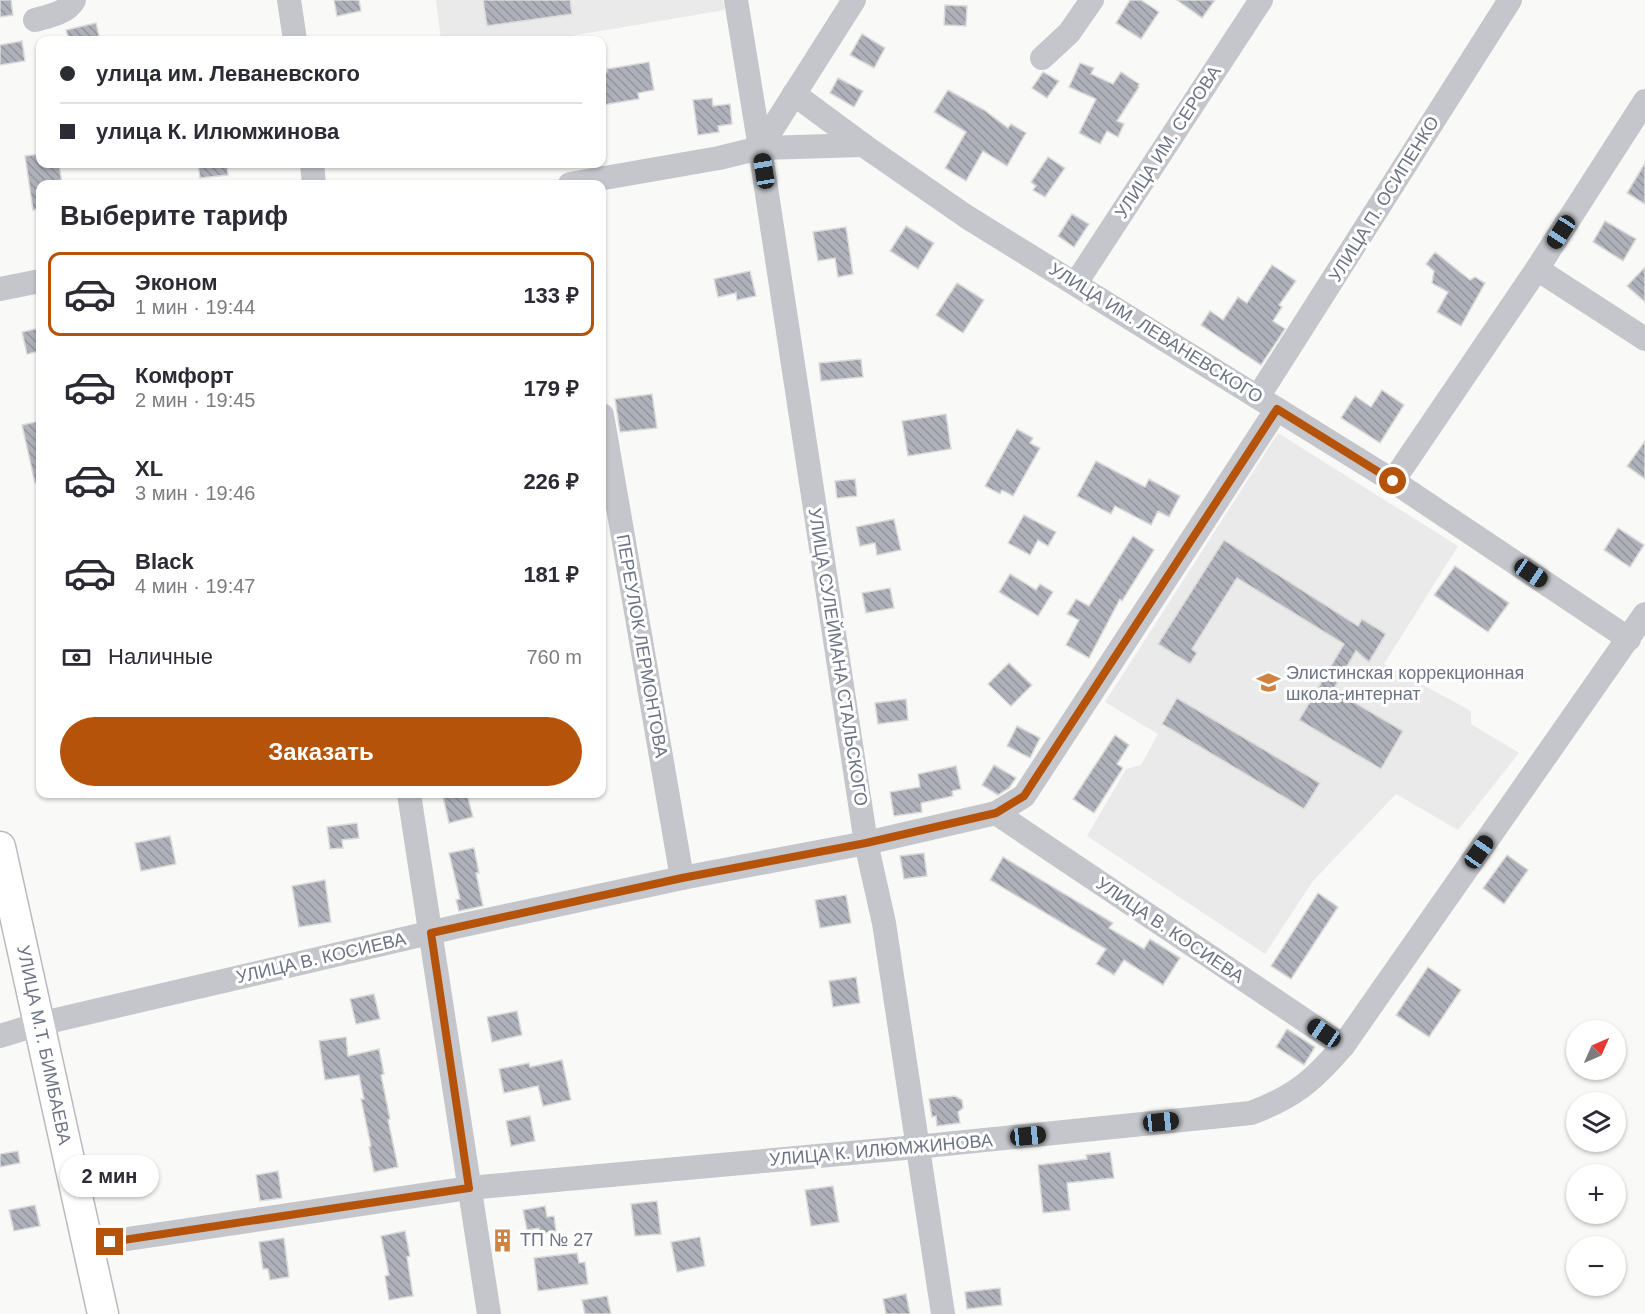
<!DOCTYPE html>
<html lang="ru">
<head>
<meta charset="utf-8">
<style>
	:root { --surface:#fff; --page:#f7f7f7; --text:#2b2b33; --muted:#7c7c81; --line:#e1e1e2; --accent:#b45309 }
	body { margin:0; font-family:Arial,sans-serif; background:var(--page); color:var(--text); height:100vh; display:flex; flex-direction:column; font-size:22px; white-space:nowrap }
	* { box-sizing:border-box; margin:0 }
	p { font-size:20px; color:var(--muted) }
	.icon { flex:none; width:33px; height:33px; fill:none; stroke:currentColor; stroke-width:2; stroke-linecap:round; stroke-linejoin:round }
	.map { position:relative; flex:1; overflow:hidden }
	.drawer { position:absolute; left:36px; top:180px; width:570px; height:618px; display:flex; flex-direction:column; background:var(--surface); border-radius:12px; box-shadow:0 2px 4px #0004 }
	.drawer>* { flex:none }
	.banner { position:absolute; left:36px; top:36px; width:570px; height:132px; border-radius:12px; box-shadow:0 2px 4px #0004; display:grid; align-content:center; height:132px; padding:0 24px; background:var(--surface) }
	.needle { width:39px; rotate:45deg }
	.fabs { position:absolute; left:1566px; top:1020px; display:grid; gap:12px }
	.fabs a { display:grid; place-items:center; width:60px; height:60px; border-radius:50%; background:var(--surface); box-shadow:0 2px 4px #0004; font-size:30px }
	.end { position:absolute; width:27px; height:27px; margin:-14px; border:8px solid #b45309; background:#fff; box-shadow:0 0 0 3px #fff }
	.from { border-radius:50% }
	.bubble { position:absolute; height:42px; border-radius:21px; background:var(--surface); box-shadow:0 2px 4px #0004; font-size:20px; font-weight:700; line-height:42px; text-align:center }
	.car { position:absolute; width:18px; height:36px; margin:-18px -9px; border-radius:8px; box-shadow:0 0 4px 2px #0007; background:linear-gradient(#222 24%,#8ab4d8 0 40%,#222 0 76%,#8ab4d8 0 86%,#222 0) }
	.banner b { display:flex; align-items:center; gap:21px; height:57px; font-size:22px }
	.banner b+b { border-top:2px solid var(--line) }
	.banner i { width:15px; height:15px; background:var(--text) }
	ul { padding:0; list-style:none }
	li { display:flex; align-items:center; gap:18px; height:84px; margin:0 12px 9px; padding:0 12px; border:3px solid transparent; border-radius:12px }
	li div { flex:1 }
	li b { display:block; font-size:22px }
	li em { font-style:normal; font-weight:700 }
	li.active { border-color:var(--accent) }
	li>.icon { width:54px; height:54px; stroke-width:1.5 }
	h2 { padding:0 24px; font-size:27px; line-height:72px }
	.pay { display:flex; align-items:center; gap:15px; height:66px; padding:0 24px; font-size:22px }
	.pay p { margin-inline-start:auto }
	.button { display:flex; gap:12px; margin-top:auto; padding:12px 24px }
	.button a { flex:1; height:69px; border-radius:36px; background:var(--accent); color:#fff; font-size:24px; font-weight:700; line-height:69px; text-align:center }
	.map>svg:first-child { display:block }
	.built { fill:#eaeaeb }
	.building { fill:url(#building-back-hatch); stroke:#dbdbda; stroke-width:1.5 }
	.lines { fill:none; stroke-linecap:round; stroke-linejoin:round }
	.major-casing { stroke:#b8babf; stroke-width:33 }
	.minor { stroke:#c4c6cb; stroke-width:24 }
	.major { stroke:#fff; stroke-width:30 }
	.route { stroke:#b45309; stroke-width:8 }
	.labels { text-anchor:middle; stroke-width:6; stroke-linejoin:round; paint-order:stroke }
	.street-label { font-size:18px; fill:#6c7485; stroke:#fff }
	.poi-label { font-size:18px; fill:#6c7485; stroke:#fff; text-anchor:start }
</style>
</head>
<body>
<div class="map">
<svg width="1645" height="1314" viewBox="0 0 1645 1314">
	<defs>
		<pattern id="building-back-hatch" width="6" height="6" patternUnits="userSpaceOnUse" patternTransform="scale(1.5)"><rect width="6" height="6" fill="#aeb1b9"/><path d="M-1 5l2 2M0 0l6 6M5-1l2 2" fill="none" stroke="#92959c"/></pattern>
	</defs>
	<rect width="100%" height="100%" fill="#f9f9f8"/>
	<g class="built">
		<polygon points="436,0 723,0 725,10 547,40 441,40"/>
		<polygon points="1278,433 1458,546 1384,664 1471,711 1471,724 1519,753 1458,830 1396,794 1313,881 1265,954 1087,836 1126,769 1141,765 1158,734 1105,702"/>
	</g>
	<g class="building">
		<polygon points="0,0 11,0 13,15 0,17"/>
		<polygon points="334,0 359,0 361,11 337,16"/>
		<polygon points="483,0 570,0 572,14 487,26"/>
		<polygon points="1130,0 1141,0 1159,12 1141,39 1116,23"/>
		<polygon points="1177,0 1215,0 1202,18"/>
		<polygon points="945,5 967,6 966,26 944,25"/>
		<polygon points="96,23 100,40 69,40 66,30"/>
		<polygon points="862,34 885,48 874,68 850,55"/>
		<polygon points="22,41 25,61 0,65 0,45"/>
		<polygon points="649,62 654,90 638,93 639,99 602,105 602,72 607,72 607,69"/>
		<polygon points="1080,63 1094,68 1091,74 1113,84 1121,72 1139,84 1138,86 1139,87 1117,121 1124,124 1118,137 1107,131 1100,144 1079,133 1096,99 1069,87"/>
		<polygon points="1043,72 1059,81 1047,98 1032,88"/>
		<polygon points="838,78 863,91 854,107 830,93"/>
		<polygon points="948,90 984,110 1008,128 1011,124 1026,133 1007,166 983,151 966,181 945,168 966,132 934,112"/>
		<polygon points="712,98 713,106 730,104 732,124 718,126 719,132 698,135 693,100"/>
		<polygon points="40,154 40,164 59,164 62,184 40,184 40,209 33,210 25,156"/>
		<polygon points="1048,157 1065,168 1045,197 1033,190 1036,186 1031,182"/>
		<polygon points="1645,163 1645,204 1627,193"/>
		<polygon points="198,164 227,164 228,175 200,178"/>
		<polygon points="1072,214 1089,224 1074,247 1058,236"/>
		<polygon points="1605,221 1636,239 1623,261 1593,242"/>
		<polygon points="906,226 934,243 918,269 890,251"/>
		<polygon points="846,227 853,274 838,277 835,258 818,261 813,232"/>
		<polygon points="1435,252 1470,280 1475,277 1485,283 1461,326 1437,312 1448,292 1432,283 1434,271 1426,264"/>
		<polygon points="1272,265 1296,281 1279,305 1282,307 1273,321 1285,329 1261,365 1201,325 1210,311 1223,320 1238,297 1247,303"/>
		<polygon points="1645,267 1645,302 1627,286"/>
		<polygon points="750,271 756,296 737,300 736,293 718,297 714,279"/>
		<polygon points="957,283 984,300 963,333 936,315"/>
		<polygon points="40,328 40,351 27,354 22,332"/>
		<polygon points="861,359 863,377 821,381 819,363"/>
		<polygon points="1382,390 1404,405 1380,443 1341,418 1355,396 1371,407"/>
		<polygon points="652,394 657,428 620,432 615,399"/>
		<polygon points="946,414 951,449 908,456 902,421"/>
		<polygon points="40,421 40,483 35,483 22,425"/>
		<polygon points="1017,429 1033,438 1030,443 1040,448 1013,496 1002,490 1000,494 985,486"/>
		<polygon points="1645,441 1645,479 1627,466"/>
		<polygon points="1096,461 1145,487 1149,479 1180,496 1169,517 1158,511 1151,525 1115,506 1111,514 1077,496"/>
		<polygon points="855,479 857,496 837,498 835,481"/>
		<polygon points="1024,515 1056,532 1048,546 1038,540 1030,555 1008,543"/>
		<polygon points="894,519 901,550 877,555 875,543 860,546 856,527"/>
		<polygon points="1618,528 1644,545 1630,567 1604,550"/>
		<polygon points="1133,536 1154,550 1122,601 1120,599 1089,658 1066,645 1079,620 1067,614 1076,599 1089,606"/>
		<polygon points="1224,540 1358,626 1362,619 1386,634 1369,662 1356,651 1333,690 1403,731 1381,769 1299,720 1344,644 1237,578 1192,649 1197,653 1190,664 1158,644"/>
		<polygon points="1455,566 1509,603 1488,632 1434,595"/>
		<polygon points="1010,574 1036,590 1040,584 1053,592 1038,616 999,592"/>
		<polygon points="890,588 894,608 866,613 862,593"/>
		<polygon points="1009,663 1032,685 1011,706 988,684"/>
		<polygon points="1177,698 1320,783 1304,809 1162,724"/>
		<polygon points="906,699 908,720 878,724 875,703"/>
		<polygon points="1017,726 1040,738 1030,758 1007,746"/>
		<polygon points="1115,735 1129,745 1117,764 1123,768 1094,813 1073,799"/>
		<polygon points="994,765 1016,778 1009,788 998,795 982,785"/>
		<polygon points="956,766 961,789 952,791 953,796 921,803 922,812 894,816 890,792 920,787 918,774"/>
		<polygon points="461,794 467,794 473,817 449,823 443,797"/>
		<polygon points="357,823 359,838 342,840 343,848 330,849 327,827"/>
		<polygon points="170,836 176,864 141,871 135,843"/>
		<polygon points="474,848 479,873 476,873 483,906 459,911 456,900 460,899 449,853"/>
		<polygon points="924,853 927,876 904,879 900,856"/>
		<polygon points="1507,855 1528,870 1504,904 1483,888"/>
		<polygon points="1003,857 1113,923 1109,928 1144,949 1150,939 1180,958 1163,985 1124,960 1114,975 1096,964 1106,949 990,880"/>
		<polygon points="325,880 331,922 299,927 292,886"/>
		<polygon points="1318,893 1338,907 1291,979 1271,966"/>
		<polygon points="846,895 851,923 820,928 815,900"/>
		<polygon points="1428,967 1461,990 1429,1037 1396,1015"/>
		<polygon points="856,977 860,1003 833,1007 829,981"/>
		<polygon points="374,994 380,1019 356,1024 350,999"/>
		<polygon points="517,1011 522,1035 492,1042 487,1017"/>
		<polygon points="1287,1029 1315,1047 1304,1065 1276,1047"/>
		<polygon points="346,1037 348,1056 379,1049 384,1074 381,1075 390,1119 388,1120 398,1167 374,1172 369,1147 371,1146 361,1099 364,1099 359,1075 325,1080 319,1041"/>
		<polygon points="562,1060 571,1100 543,1106 538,1086 504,1093 499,1069 529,1063 530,1067"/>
		<polygon points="955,1096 962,1100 963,1108 958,1112 960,1123 937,1126 936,1116 932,1117 929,1099"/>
		<polygon points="530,1116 535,1141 511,1146 506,1121"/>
		<polygon points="18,1151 20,1163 0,1167 0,1154"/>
		<polygon points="1110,1152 1114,1178 1067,1183 1070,1210 1043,1213 1038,1165 1087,1159 1086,1155"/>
		<polygon points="278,1171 282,1198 260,1201 256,1175"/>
		<polygon points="833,1186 839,1222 811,1226 805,1190"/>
		<polygon points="657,1201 661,1234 635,1236 631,1204"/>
		<polygon points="35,1205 40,1226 14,1231 9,1210"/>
		<polygon points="545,1206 547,1217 554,1216 556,1231 540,1234 539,1228 527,1230 523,1210"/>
		<polygon points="405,1231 410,1256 407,1257 413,1296 389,1300 385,1276 389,1275 381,1236"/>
		<polygon points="700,1237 705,1266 677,1272 671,1242"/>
		<polygon points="284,1238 289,1277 270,1280 268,1269 263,1269 259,1242"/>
		<polygon points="577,1253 579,1263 585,1262 588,1284 538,1291 534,1258"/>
		<polygon points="1000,1288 1002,1305 967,1309 965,1292"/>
		<polygon points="906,1294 910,1314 886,1314 883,1299"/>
		<polygon points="607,1296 611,1314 585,1314 582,1300"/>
	</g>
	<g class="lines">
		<defs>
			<polyline id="major" points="0,847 103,1314"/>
		</defs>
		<use href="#major" class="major-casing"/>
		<g class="minor">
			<polyline points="289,0 295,40"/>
			<polyline points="736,0 760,148 866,843 884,923 943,1314"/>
			<path d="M35 20C49 16 67 13 74 0"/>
			<polyline points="1042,58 1069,33 1092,0"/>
			<polyline points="794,94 863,145 967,217 1393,481 1629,639"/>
			<polyline points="760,148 854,0"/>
			<polyline points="312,164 314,184"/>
			<polyline points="570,184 719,158 760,148 863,145"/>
			<polyline points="1537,269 1645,339"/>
			<polyline points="1076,283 1261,0"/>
			<polyline points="0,289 40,281"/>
			<polyline points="1258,397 1510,0"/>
			<polyline points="602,415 682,878"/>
			<polyline points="1393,481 1537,269 1645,101"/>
			<polyline points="409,794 489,1314"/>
			<polyline points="996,813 1343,1046"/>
			<polyline points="0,1036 39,1024 459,926 682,878 866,843 996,813 1024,796 1277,409"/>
			<path d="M87 1245 469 1188 916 1147 1251 1113C1294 1097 1313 1081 1343 1046L1645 614"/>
		</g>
		<use href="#major" class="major"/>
	</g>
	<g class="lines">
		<polyline class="route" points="110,1242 469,1188 431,933 682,878 866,843 996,813 1024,796 1277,409 1393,481"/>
	</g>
	<defs>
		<symbol id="school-bare" viewBox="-9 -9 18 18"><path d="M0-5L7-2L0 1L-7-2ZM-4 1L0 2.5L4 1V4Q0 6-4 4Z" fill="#d08341" stroke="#fff" stroke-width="2.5" paint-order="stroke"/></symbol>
		<symbol id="building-bare" viewBox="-9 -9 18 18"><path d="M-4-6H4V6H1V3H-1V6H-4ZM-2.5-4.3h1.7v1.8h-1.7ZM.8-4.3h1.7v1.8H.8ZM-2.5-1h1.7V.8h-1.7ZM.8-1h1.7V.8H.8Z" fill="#d08341" stroke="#fff" stroke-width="2.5" paint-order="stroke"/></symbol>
	</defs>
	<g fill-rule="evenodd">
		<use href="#school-bare" x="1252" y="666" width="33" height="33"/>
		<use href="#building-bare" x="486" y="1224" width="33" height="33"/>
	</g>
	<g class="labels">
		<g class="street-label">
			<text transform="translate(1168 142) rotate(-57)" y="6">УЛИЦА ИМ. СЕРОВА</text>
			<text transform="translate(1384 199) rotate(-58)" y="6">УЛИЦА П. ОСИПЕНКО</text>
			<text transform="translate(1156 333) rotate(32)" y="6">УЛИЦА ИМ. ЛЕВАНЕВСКОГО</text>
			<text transform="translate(642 646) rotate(80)" y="6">ПЕРЕУЛОК ЛЕРМОНТОВА</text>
			<text transform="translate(838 657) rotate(81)" y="6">УЛИЦА СУЛЕЙМАНА СТАЛЬСКОГО</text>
			<text transform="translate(1170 930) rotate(34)" y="6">УЛИЦА В. КОСИЕВА</text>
			<text transform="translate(321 958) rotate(-13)" y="6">УЛИЦА В. КОСИЕВА</text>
			<text transform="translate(44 1045) rotate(78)" y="6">УЛИЦА М.Т. БИМБАЕВА</text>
			<text transform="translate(881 1150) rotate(-5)" y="6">УЛИЦА К. ИЛЮМЖИНОВА</text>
		</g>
		<g class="poi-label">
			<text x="1286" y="679">Элистинская коррекционная<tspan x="1286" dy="21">школа-интернат</tspan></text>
			<text x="520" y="1246">ТП № 27</text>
		</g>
	</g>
</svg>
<div class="fabs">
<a><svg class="needle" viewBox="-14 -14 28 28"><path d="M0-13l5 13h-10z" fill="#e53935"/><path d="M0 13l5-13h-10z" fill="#7c7c81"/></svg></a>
<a><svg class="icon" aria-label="layers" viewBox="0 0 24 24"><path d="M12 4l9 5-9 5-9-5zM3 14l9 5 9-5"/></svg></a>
<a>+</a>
<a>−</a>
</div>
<i class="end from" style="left:1393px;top:481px"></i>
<i class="end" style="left:110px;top:1242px"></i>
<div class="bubble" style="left:60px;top:1155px;width:99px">2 мин</div>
<i class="car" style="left:764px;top:171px;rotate:351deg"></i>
<i class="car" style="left:1561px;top:232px;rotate:213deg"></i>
<i class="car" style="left:1531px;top:573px;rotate:124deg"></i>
<i class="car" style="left:1479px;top:852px;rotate:35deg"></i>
<i class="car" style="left:1324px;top:1033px;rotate:304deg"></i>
<i class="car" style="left:1161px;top:1122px;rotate:84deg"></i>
<i class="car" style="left:1028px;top:1136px;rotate:84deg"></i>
<div class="banner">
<b><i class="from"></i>улица им. Леваневского</b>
<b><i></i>улица К. Илюмжинова</b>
</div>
<section class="drawer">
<h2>Выберите тариф</h2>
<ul>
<li class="active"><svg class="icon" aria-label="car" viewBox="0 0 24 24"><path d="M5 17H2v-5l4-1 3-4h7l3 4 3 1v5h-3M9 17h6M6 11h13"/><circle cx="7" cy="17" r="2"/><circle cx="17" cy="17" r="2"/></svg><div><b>Эконом</b><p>1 мин · 19:44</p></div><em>133 ₽</em></li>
<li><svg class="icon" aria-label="car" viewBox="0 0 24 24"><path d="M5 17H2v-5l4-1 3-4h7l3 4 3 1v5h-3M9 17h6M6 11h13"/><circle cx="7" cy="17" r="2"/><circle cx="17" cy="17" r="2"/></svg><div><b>Комфорт</b><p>2 мин · 19:45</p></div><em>179 ₽</em></li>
<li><svg class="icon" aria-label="car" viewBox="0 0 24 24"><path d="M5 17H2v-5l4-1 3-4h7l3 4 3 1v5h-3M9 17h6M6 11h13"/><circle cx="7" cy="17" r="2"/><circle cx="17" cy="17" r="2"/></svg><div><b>XL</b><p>3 мин · 19:46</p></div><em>226 ₽</em></li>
<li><svg class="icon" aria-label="car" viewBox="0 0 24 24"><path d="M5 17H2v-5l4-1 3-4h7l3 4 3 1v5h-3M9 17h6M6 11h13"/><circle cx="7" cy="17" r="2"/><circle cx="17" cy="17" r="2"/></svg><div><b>Black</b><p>4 мин · 19:47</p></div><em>181 ₽</em></li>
</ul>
<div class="pay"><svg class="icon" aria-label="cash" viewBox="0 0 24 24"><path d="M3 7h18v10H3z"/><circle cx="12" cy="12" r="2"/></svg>Наличные<p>760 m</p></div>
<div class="button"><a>Заказать</a></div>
</section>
</div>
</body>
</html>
